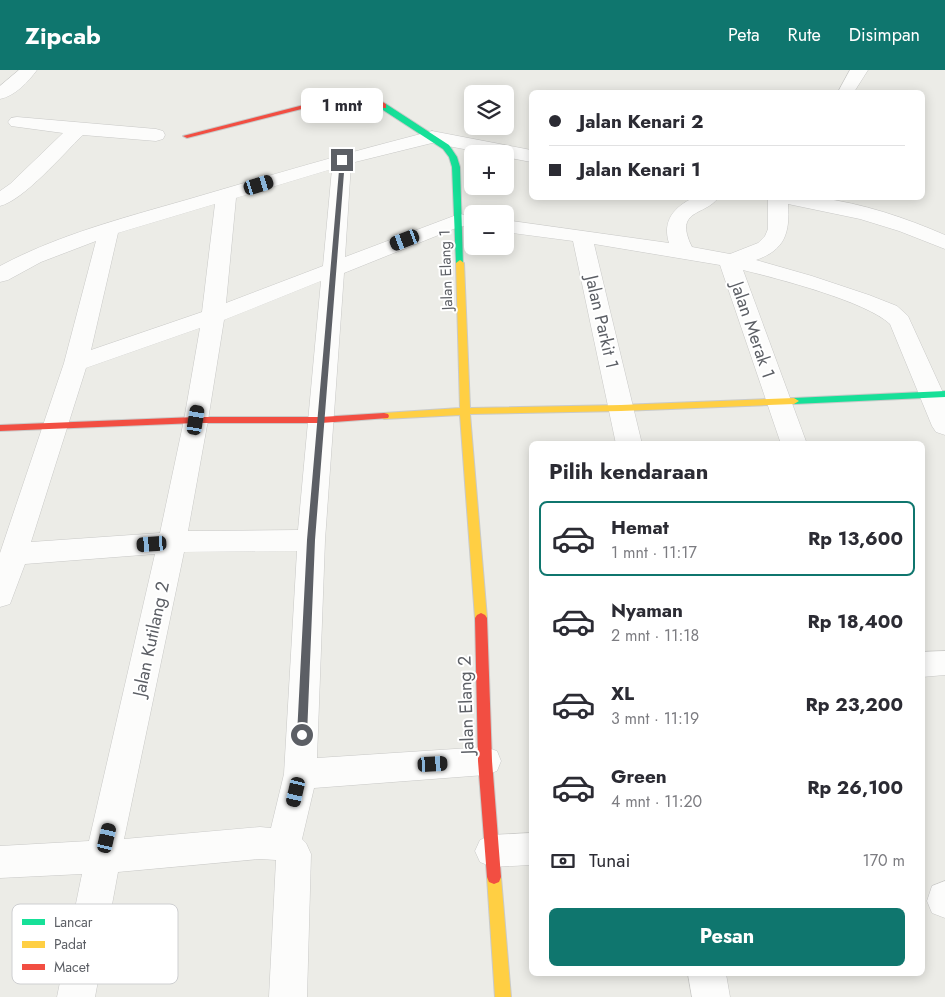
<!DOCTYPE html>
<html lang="id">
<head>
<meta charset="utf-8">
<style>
	:root { --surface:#fff; --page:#f2f2f3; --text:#2b2b33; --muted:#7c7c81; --line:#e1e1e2; --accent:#0f766e }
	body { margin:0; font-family:Jost,sans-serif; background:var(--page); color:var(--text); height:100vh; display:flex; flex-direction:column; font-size:19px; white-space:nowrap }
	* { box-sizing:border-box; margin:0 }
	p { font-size:16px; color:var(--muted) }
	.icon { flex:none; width:28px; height:28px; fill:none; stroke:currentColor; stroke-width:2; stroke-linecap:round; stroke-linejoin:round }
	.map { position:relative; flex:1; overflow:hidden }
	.drawer { position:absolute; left:529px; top:371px; width:396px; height:535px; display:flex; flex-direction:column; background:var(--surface); border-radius:8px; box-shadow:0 2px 12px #0003 }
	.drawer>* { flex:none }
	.guide { position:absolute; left:529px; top:20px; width:396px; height:110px; border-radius:8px; box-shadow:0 2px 12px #0003; display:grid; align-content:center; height:110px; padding:0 20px; background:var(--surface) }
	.buttons { position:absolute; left:464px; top:15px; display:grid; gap:10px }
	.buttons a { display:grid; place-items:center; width:50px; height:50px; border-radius:8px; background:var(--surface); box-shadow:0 2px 12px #0003; font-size:25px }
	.end { position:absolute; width:22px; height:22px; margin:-11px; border:6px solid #5c5f65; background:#fff; box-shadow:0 0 0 2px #fff }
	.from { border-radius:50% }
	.bubble { position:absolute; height:35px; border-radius:8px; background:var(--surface); box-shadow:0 2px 12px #0003; font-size:16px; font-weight:700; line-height:35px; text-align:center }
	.car { position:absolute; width:15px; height:30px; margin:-15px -8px; border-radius:6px; box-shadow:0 0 4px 1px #0007; background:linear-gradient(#222 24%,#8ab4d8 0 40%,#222 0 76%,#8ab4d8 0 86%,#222 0) }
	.guide b { display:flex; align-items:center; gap:18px; height:48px; font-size:19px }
	.guide b+b { border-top:1px solid var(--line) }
	.guide i { width:12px; height:12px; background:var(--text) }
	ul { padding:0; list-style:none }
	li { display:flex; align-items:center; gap:15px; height:75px; margin:0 10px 8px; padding:0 10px; border:2px solid transparent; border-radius:8px }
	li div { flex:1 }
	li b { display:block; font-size:19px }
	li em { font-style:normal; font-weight:700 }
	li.active { border-color:var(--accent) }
	li>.icon { width:45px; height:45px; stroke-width:1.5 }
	h2 { padding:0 20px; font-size:22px; line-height:60px }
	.pay { display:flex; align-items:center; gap:12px; height:55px; padding:0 20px; font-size:19px }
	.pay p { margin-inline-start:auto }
	.action { display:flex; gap:10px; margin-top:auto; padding:10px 20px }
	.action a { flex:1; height:58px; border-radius:8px; background:var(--accent); color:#fff; font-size:20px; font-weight:700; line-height:58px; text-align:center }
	header { display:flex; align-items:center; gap:30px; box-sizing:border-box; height:70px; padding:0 25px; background:var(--accent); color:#fff }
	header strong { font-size:24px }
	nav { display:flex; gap:28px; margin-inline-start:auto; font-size:18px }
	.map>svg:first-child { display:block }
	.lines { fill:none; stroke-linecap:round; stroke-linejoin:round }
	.street-casing { stroke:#c9c9c7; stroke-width:1 }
	.fast-casing { stroke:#c9cac9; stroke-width:2 }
	.slow-casing { stroke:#c9cac9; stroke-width:2 }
	.jam-casing { stroke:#c9cac9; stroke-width:2 }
	.street { fill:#fcfcfb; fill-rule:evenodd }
	.fast { fill:#16e098; fill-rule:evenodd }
	.slow { fill:#ffcf43; fill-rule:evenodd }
	.jam { fill:#f24e42; fill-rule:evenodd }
	.route { fill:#5c5f65 }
	.labels { text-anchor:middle; stroke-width:4; stroke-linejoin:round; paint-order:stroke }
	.far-street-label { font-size:15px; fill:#5c5f65; stroke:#fff }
	.street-label { font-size:18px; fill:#5c5f65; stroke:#fff }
	.key { fill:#fff; stroke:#cecfd1; stroke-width:1 }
	.key-label { font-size:14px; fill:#5c5f65 }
</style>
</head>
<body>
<header>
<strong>Zipcab</strong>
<nav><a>Peta</a><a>Rute</a><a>Disimpan</a></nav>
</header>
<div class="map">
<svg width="945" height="927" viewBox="0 0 945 927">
	<rect width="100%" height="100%" fill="#ecece7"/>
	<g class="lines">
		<defs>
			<g id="street">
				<path d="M19 0H37C28 12 15 26 0 29V16Z"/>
				<polygon points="850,0 868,0 854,22 838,22"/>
				<path d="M17 47 156 59 163 61 165 65 163 69 156 71 83 65C63 84 24 130 0 136V121L10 114 63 63 11 56 8 52 11 48Z"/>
				<path d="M432 61 531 80V92L505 87V84H490L432 73 351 93 345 187 459 144 472 146V158L461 156 344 203 325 470 317 688 485 677 497 681 501 691 497 701 485 705 314 718 302 769 306 773 311 784 307 927H269L276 790 260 789 118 802 95 927H57L82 804 0 808V776L89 771 155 484 25 494 10 534 0 537V483L64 293 96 171 41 192 8 210 0 212V196C58 165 123 148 186 130 268 106 349 82 432 61ZM332 99 323 196 226 233 236 128ZM215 134 202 242 91 280 118 163ZM321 211 298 460 188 461 208 350 224 250ZM200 258 184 350 160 463 31 472 86 298ZM297 481 284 704 271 758 260 757 124 769 184 482Z"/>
				<path d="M693 128H718C705 146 673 139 692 177L730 184 758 173 765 166 768 159V128C785 128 802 126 819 128 862 133 906 148 945 165V179L899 161 860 149 788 134C790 163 785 180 756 190L812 206 869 225 897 236 908 246 945 327V365L936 362 932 356 890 254C865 231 779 209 743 200L807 374H781L720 195 594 174 642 374H616L573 171 505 162V150L669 173C662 151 674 137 693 128Z"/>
				<polygon points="945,581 945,605 922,607 922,582"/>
				<polygon points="531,763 531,795 492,797 480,792 475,781 480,770 492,765"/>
				<polygon points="945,811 945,848 932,843 927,831 932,816"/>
				<polygon points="688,904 726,904 730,927 692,927"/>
			</g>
			<g id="fast">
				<polygon points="380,34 386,34 449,75 457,87 460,97 463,195 460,196 456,193 452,97 449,87 443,79 380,38"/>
				<polygon points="945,321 945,327 794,334 789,331 794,328"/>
			</g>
			<g id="slow">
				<polygon points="460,190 464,193 470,338 621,335 794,328 799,331 794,334 621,341 470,344 487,548 485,551 477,551 475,548 460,345 384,349 379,346 384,343 460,338 456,193"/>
				<polygon points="494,800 499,802 501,807 511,927 495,927 487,807 489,802"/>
			</g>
			<g id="jam">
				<polygon points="362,20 386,34 386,38 380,38 361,24 187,68 183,66"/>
				<polygon points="384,343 388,344 389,346 388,348 321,353 196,353 0,361 0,355 196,347 321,347"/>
				<polygon points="481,543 485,545 487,548 492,691 501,807 499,812 494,814 489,812 487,807 478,691 475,548 477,545"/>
			</g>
		</defs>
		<use href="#street" class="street-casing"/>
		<use href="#fast" class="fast-casing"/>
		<use href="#slow" class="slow-casing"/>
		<use href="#jam" class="jam-casing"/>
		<use href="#street" class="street"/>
		<use href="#fast" class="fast"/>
		<use href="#slow" class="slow"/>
		<use href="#jam" class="jam"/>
	</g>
	<polygon class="route" points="340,89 345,90 315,470 307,665 302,669 297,665 307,470"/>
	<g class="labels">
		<g class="far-street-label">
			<text transform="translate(446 200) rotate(-92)" y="5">Jalan Elang 1</text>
		</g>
		<g class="street-label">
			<text transform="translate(602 252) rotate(77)" y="6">Jalan Parkit 1</text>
			<text transform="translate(753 260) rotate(71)" y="6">Jalan Merak 1</text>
			<text transform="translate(151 569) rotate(-78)" y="6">Jalan Kutilang 2</text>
			<text transform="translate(466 635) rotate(-92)" y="6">Jalan Elang 2</text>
		</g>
	</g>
	<rect x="12" y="834" width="166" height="80" rx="8" class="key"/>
	<rect x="22" y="849" width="23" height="6" fill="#16e098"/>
	<rect x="22" y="871" width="23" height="7" fill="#ffcf43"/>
	<rect x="22" y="894" width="23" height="6" fill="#f24e42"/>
	<g class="key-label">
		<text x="54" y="857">Lancar</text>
		<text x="54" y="879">Padat</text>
		<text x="54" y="902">Macet</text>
	</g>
</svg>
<div class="buttons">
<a><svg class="icon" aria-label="layers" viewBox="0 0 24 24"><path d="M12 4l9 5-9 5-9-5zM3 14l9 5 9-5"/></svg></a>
<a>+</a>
<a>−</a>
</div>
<i class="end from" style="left:302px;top:665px"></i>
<i class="end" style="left:342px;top:90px"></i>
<div class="bubble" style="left:301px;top:18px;width:82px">1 mnt</div>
<i class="car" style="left:259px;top:115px;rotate:73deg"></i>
<i class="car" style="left:405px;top:170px;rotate:249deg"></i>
<i class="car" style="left:196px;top:350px;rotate:9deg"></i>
<i class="car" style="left:152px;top:474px;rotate:266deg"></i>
<i class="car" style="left:433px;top:694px;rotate:87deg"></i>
<i class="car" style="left:296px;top:722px;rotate:193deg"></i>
<i class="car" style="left:107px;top:768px;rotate:13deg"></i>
<div class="guide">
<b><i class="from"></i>Jalan Kenari 2</b>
<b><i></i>Jalan Kenari 1</b>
</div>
<section class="drawer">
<h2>Pilih kendaraan</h2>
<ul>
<li class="active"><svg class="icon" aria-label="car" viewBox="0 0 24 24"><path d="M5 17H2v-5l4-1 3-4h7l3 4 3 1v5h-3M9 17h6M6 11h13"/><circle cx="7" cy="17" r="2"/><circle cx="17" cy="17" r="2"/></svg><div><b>Hemat</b><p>1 mnt · 11:17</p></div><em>Rp 13,600</em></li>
<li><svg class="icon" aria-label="car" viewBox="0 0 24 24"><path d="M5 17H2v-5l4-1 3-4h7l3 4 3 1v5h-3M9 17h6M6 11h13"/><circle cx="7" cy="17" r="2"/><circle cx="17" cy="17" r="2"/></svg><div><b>Nyaman</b><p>2 mnt · 11:18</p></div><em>Rp 18,400</em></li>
<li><svg class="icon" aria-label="car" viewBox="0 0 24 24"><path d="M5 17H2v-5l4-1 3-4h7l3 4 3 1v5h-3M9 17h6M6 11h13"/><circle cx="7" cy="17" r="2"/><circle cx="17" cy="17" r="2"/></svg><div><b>XL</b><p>3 mnt · 11:19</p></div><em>Rp 23,200</em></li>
<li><svg class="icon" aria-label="car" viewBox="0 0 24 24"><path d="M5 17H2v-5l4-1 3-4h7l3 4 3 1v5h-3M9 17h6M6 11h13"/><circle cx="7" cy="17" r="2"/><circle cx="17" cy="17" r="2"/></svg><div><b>Green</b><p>4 mnt · 11:20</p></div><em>Rp 26,100</em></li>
</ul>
<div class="pay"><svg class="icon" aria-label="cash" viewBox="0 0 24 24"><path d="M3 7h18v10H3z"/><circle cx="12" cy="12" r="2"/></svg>Tunai<p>170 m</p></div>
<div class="action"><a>Pesan</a></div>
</section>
</div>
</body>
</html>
